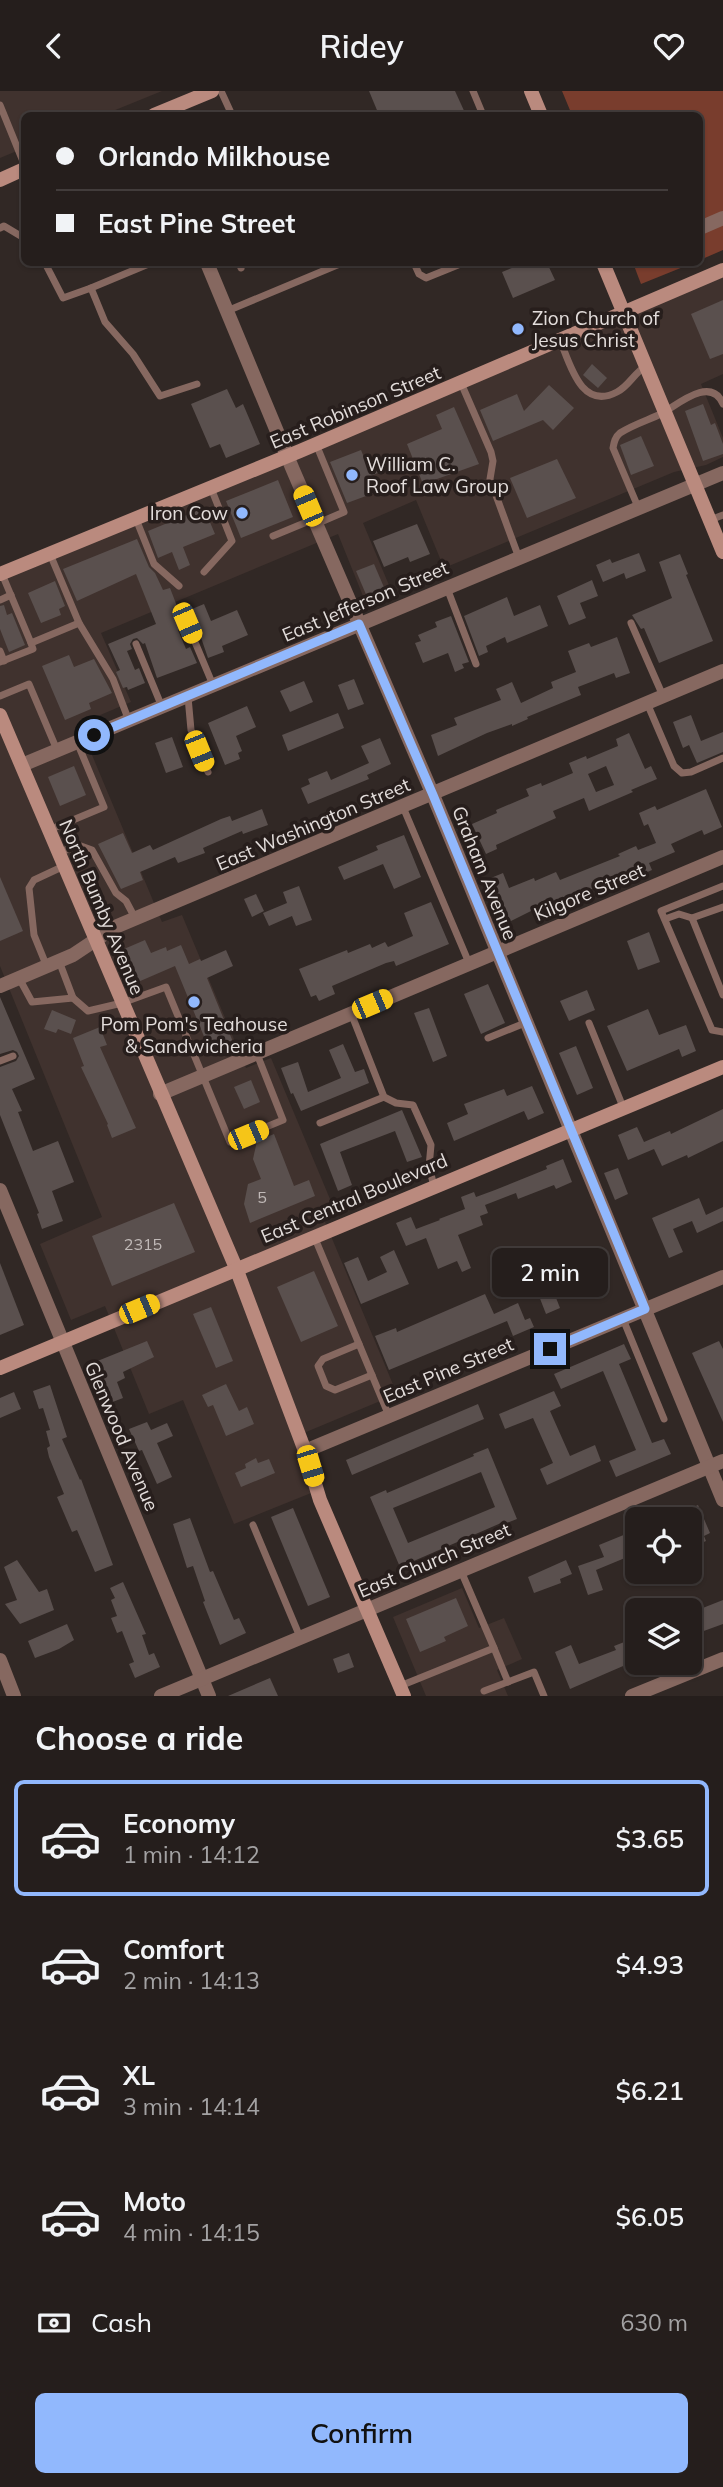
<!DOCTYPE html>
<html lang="en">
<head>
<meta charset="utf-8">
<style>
	:root { --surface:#251e1c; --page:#2d2725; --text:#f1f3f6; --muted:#a3a2a3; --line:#423c3b; --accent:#91b8fd }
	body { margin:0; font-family:Mulish,sans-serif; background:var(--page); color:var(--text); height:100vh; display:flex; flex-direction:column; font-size:26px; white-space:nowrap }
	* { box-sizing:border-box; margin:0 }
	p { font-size:23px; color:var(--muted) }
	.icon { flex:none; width:38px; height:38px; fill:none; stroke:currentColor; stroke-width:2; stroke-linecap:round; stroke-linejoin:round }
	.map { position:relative; height:1605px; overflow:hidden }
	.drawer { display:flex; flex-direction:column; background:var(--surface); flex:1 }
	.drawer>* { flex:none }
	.hud { position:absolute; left:21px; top:21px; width:682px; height:154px; border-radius:10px; box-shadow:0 2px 5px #0004,0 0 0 2px var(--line); display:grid; align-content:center; height:154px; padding:0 35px; background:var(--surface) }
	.controls { position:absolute; left:625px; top:1416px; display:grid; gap:14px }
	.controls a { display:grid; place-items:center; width:77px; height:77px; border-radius:10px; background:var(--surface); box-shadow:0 2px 5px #0004,0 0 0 2px var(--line); font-size:35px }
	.end { position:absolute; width:32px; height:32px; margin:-16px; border:9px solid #91b8fd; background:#111; box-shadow:0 0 0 4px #111 }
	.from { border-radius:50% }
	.bubble { position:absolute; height:49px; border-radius:10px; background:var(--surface); box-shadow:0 2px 5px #0004,0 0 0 2px var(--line); font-size:23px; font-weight:600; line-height:49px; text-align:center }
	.car { position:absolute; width:21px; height:42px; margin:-21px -10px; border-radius:9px; box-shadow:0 0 5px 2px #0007; background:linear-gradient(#f5c518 24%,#345 0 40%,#f5c518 0 76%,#345 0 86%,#f5c518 0) }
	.hud b { display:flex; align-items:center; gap:24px; height:66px; font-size:26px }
	.hud b+b { border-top:2px solid var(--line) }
	.hud i { width:18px; height:18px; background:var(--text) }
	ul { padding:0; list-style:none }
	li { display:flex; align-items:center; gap:21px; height:116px; margin:0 14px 10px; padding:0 21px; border:4px solid transparent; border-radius:10px }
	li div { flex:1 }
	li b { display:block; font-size:26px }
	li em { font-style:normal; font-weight:600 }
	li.selected { border-color:var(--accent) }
	li>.icon { width:63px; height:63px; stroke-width:1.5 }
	h2 { padding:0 35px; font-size:32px; line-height:84px }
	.pay { display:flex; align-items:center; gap:18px; height:77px; padding:0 35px; font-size:26px }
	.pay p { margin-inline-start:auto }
	.button { display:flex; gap:14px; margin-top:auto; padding:14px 35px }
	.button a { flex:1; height:80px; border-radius:10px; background:var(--accent); color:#111; font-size:28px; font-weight:600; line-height:80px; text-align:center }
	header { display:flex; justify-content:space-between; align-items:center; height:91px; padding:0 35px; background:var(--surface); font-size:32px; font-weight:600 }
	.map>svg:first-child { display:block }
	.built { fill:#40322e }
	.green { fill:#793d2d }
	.building { fill:#5a504e; fill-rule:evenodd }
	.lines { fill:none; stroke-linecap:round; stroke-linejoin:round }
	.lane { stroke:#866860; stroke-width:7 }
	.street { stroke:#866860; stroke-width:14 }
	.secondary { stroke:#ba8a7e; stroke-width:14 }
	.route { stroke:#91b8fd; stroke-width:9 }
	.poi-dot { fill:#91b8fd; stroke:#271e1c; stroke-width:2.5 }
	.labels { text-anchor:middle; stroke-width:7; stroke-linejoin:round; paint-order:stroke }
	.number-label { font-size:16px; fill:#c1bab8 }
	.poi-label { font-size:19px; fill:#e3dddb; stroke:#271e1c; text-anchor:start }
	.street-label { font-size:19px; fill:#e3dddb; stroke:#271e1c }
</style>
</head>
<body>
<header><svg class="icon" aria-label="back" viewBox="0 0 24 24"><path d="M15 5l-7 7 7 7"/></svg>Ridey<svg class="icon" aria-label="heart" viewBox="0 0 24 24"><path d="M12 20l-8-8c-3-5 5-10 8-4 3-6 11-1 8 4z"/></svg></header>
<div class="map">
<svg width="723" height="1605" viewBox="0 0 723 1605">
	<rect width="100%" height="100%" fill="#312825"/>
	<g class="built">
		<polygon points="0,0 162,0 103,24 24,24 24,57 0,67"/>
		<polygon points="723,183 723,283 701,293 723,347 723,366 706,374 674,381 444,477 416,409 363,432 391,499 365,510 338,443 101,542 131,611 79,633 162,831 182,824 246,977 271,967 335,1120 323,1126 397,1303 299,1344 321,1398 234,1433 183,1309 149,1323 105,1215 71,1229 40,1153 102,1126 0,875 0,486"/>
		<polygon points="462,1497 479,1537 504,1527 522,1568 497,1579 508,1605 426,1605 393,1526"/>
	</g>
	<g class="green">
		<polygon points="562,0 723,0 723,159 700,169 700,24 572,24"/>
		<polygon points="633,172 693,172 641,193"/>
	</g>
	<g class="building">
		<polygon points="369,0 455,0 466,24 379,24"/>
		<polygon points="524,172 527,177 540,172 547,172 555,189 513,207 502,181"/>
		<polygon points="723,209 723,263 710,268 691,223"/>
		<polygon points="592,273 607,287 598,297 583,284"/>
		<polygon points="549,294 574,317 553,339 543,329 493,350 480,319 517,303 524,320"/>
		<polygon points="227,298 236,317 243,313 260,353 226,367 220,353 210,357 191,313"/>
		<polygon points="703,313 711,334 715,332 723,353 723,363 703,370 685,320"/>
		<polygon points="454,316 479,373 423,393 407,353 442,338 436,324"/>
		<polygon points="641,345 654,375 631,384 620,354"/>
		<polygon points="361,359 367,374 390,362 395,374 371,385 377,401 347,412 330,371"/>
		<polygon points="557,368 576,407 527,427 510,387"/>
		<polygon points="278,389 293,426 241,447 226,410"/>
		<polygon points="204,417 215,443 183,456 190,474 179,479 172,461 158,467 148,440"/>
		<polygon points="417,433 430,463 410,471 408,466 384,476 373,450"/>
		<polygon points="137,448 149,476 155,482 163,499 170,497 180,523 204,513 211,530 237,519 248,544 222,555 224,561 208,567 196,532 194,532 190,527 184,527 181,531 182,537 178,539 186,558 190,556 197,572 157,587 145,552 143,553 137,547 133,548 130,553 132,558 127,560 135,579 139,577 145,592 128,599 127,596 123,597 116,581 120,579 108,553 156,533 136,483 77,510 63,478"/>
		<polygon points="639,462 646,480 626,488 624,482 603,491 596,474 610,468 612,472"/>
		<polygon points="680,463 688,483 686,484 713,550 659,572 644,537 641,538 632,524 672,507 659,471"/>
		<polygon points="374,473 386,501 368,508 356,480"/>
		<polygon points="592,489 598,505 580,512 586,527 569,534 557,505"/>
		<polygon points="55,490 65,515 59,518 61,524 41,532 28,502"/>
		<polygon points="507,506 514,525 540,514 548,535 507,552 505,546 486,555 488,561 479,565 464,525"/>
		<polygon points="4,514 7,524 12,522 25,554 9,561 0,538 0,515"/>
		<polygon points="451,525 469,571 462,573 464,577 455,581 448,562 423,572 415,552 421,550 418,544 437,536 435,531"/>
		<polygon points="617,546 630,582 616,587 614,582 578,596 581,604 527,626 528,628 512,635 512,633 487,642 438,665 431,644 457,634 454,627 501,609 496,598 512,591 521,612 553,597 551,591 576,581 568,560 589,552 591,556"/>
		<polygon points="69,564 74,576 94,568 112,602 89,612 91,618 65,629 42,575"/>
		<polygon points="354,588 364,613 348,619 338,594"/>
		<polygon points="304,590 313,611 290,621 280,600"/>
		<polygon points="247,615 256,636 236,645 242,660 238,662 240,668 225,674 208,632"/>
		<polygon points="338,622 344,637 288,660 282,644"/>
		<polygon points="691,624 701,650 723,641 723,661 697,672 689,654 683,657 673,631"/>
		<path d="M629 642 645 678 651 675 657 688 631 699 633 701 589 720 584 707 553 720 556 727 496 754 497 758 486 763 472 733 497 722 496 719 529 705 526 698 541 692 542 695 573 682 569 672 586 665 587 668 618 655 616 648ZM606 675 614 694 596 701 588 683Z"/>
		<polygon points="172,646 183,676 166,682 155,652"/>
		<polygon points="380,647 391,673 367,684 369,688 308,713 301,697 310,693 308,688 327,680 331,689 369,672 361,655"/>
		<polygon points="74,675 86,704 60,715 48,686"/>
		<polygon points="706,698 722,736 704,744 702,739 671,753 675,761 649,772 652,779 636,786 634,780 596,793 597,796 568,808 569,810 556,816 553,809 505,833 486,789 503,782 509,797 534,787 535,790 556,781 560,789 620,765 618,763 636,755 638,759 656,752 648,733 644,735 639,722 655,715 657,719"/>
		<polygon points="262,718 268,734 243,743 242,740 203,757 205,762 178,772 175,766 140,781 143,789 121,798 98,753 123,742 132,762 150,754 153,759 221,728 230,725 232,730"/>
		<polygon points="404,744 421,786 394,798 383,773 344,789 338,776 378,759 376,755"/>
		<polygon points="0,786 23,840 0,850"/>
		<polygon points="299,795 312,829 296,835 292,825 269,835 263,822 287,812 283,801"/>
		<polygon points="256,803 264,820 252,826 244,808"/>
		<polygon points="431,811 449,853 396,875 394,870 386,872 332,895 335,903 319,910 316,904 311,906 299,878 347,859 348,862 370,853 372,857 385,851 388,856 413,845 404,822"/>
		<polygon points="649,841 660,871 638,879 627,850"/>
		<polygon points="145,849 151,862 166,856 167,860 181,854 189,873 200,868 201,870 226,859 233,875 207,887 233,951 210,960 175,875 138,891 124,858"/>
		<polygon points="488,893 505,932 481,943 464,903"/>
		<polygon points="587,899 595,919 569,930 560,910"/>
		<polygon points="0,906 35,988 12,998 22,1020 18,1021 33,1060 58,1050 74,1091 52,1100 63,1130 42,1138 37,1123 39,1122 0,1024 0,976 16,970 19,965 17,961 13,959 0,963"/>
		<polygon points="429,917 447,965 433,971 414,922"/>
		<polygon points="648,918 659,944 686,934 696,960 682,966 679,958 627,980 607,935"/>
		<polygon points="52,919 76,929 71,943 58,938 56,942 44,938"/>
		<polygon points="100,936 107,954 100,956 136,1037 112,1047 107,1034 108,1033 81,976 84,975 73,947"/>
		<polygon points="343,953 355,981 364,978 369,992 301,1020 293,1002 291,1003 281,977 298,971 308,1001 341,987 329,959"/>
		<polygon points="576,955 593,997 577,1004 559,962"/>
		<polygon points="251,989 260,1011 244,1018 234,996"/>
		<polygon points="532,995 544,1022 528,1029 524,1020 454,1050 447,1032 468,1023 464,1013 504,998 507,1005"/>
		<polygon points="723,1018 723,1050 688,1067 687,1064 662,1075 654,1058 628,1069 618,1044 637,1036 644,1051 670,1040 671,1043"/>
		<polygon points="402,1019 422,1066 407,1071 395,1040 340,1061 352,1094 338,1100 320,1053"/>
		<polygon points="274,1043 294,1095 309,1089 315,1105 250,1132 244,1113 248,1093 261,1088 253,1068 257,1050"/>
		<polygon points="563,1068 572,1091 556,1098 554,1094 518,1108 516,1102 485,1114 488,1122 480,1125 483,1134 458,1144 471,1177 462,1181 457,1170 438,1178 426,1147 406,1155 396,1132 411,1126 416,1138 440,1129 439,1128 465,1118 461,1106 474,1101 476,1106 495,1099 547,1078 546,1075"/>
		<polygon points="618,1077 628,1103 615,1109 604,1082"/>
		<polygon points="699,1107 706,1124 723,1116 723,1130 697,1142 692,1130 673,1138 683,1161 669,1167 652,1127"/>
		<polygon points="174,1112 195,1161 112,1195 92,1145"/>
		<polygon points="394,1159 409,1193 361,1213 344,1172 358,1166 368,1190 387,1181 380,1166"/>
		<polygon points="0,1172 24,1234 0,1244"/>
		<polygon points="314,1180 338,1235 301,1251 277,1196"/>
		<polygon points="553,1199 560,1217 546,1223 539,1205"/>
		<polygon points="485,1203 494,1223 518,1212 525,1229 530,1227 534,1236 513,1245 507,1230 389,1279 375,1245 396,1237 397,1241"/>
		<polygon points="211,1216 233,1270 216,1277 193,1223"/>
		<polygon points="147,1250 154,1266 123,1281 125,1287 117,1291 123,1307 110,1312 95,1271"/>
		<polygon points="719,1250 723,1258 723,1331 692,1262"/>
		<polygon points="624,1253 631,1268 619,1273 652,1352 664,1348 671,1363 616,1386 609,1370 636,1359 603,1280 561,1298 554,1283"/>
		<polygon points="226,1293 239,1320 247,1316 254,1333 226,1345 213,1314 208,1316 202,1304"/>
		<polygon points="50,1294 67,1346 62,1348 80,1389 81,1388 113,1474 95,1481 77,1439 72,1441 57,1406 64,1403 49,1366 47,1357 50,1355 46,1340 50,1339 43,1317 39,1318 33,1300"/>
		<polygon points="554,1300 561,1315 550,1320 570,1365 595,1354 601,1370 547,1394 540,1378 553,1372 533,1327 505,1338 499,1323"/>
		<polygon points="14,1301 21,1318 0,1327 0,1307"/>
		<polygon points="478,1313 484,1328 352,1384 346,1369"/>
		<polygon points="147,1331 151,1339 167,1332 173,1345 157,1352 172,1386 157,1393 142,1359 139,1360 129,1338"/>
		<path d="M488 1357 517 1428 502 1434 501 1432 400 1476 370 1406 386 1399 387 1402 474 1365 473 1363ZM481 1381 495 1416 408 1452 393 1417Z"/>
		<polygon points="256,1367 258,1372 269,1368 275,1382 241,1396 235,1382 246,1377 245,1373"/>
		<polygon points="698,1414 710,1442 704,1445 706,1450 697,1454 690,1438 690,1428 666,1428"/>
		<polygon points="293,1417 330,1506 308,1515 271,1426"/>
		<polygon points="190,1427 210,1481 213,1480 234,1529 239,1527 246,1542 220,1554 203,1511 205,1510 193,1475 187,1477 173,1433"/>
		<polygon points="637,1435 637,1462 596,1479 603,1499 588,1504 578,1475 604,1466 599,1454 626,1443 625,1439"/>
		<polygon points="17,1469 39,1501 47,1498 54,1519 20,1533 5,1513 17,1509 4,1476"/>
		<polygon points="566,1469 572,1483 560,1488 561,1492 534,1502 528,1486"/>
		<polygon points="123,1491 146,1543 142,1544 149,1564 154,1562 160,1576 135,1587 129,1573 134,1571 122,1540 117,1542 111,1527 117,1525 111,1509 115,1507 110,1497"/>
		<polygon points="456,1507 468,1535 444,1546 446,1550 420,1561 406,1528"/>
		<polygon points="723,1509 723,1533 690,1545 690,1522"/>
		<polygon points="67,1533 74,1549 59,1558 35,1567 28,1550"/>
		<polygon points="632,1548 637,1569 570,1598 555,1561 571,1554 579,1573 616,1559 614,1555"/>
		<polygon points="349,1562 354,1576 338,1582 333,1568"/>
		<polygon points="270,1587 278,1605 228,1605"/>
	</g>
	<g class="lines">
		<g class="lane">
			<polyline points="221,0 232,24"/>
			<polyline points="473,0 483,24"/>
			<polyline points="0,14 24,73"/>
			<polyline points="0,137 4,135 24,147"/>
			<polyline points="45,172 63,207 91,197"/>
			<polyline points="151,172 91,197 105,231 133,263 160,305 197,293"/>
			<polyline points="239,172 241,177"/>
			<polyline points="414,172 419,183 426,187 463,172"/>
			<polyline points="227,220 342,172"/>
			<path d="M560 249C570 273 581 320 617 301 629 295 634 282 646 275"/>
			<polyline points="461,292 491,361 493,370 490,388 519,467"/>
			<path d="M638 416 613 357C614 351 615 346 620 342 632 334 648 329 661 323 677 314 711 284 723 313"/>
			<polyline points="136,428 154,473 179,495"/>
			<polyline points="710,429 723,424"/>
			<polyline points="316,433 344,421 316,353"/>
			<polyline points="273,445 314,428"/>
			<polyline points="50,463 79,532"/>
			<polyline points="204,481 232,450 211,397"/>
			<polyline points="2,483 31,552"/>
			<polyline points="447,497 476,573"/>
			<polyline points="0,509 11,504"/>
			<polyline points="187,532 213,594"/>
			<polyline points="631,532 663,605"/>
			<polyline points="136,553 162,616"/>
			<polyline points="0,560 4,570"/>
			<polyline points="0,571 33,558 31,552 79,532 113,588 129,630"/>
			<polyline points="0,605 29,593 57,659"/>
			<polyline points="188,606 191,639 208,681"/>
			<polyline points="647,612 674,675 682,682 691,681 723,667"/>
			<polyline points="403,716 469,872"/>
			<polyline points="49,739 104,716 77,651"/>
			<polyline points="58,761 81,755 92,759 116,802 126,810 135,827"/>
			<polyline points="723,795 661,820 712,939 723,941"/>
			<polyline points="692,827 723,904"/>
			<polyline points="665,828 679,823 692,827 723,816"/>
			<polyline points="47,876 34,844 29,797 34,789 64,775"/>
			<polyline points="19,887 32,911 73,907 59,870"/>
			<polyline points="73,907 88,920 122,912 166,896 230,1051 283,1029 257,963"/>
			<polyline points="351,922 384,1006 396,1012 413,1014 431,1054 429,1076 434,1095"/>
			<polyline points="589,932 623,1016"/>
			<polyline points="488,947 525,932"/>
			<polyline points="0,970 13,965"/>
			<polyline points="320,1032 384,1006"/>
			<polyline points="314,1145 389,1325"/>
			<polyline points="623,1228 664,1328"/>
			<polyline points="359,1253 323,1268 318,1275 326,1295 335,1299 372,1284"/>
			<polyline points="253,1434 300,1546"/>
			<polyline points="494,1557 508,1591"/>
			<polyline points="400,1595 494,1557 461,1480"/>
			<polyline points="484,1600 534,1581 544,1605"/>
		</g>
		<g class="street">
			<polyline points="700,137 723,127"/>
			<polyline points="207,172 293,379 433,704 723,1409"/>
			<polyline points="22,674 723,382"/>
			<polyline points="0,895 73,864 115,836 723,580"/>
			<polyline points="160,1003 723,766"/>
			<polyline points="0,1099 209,1605"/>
			<polyline points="305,1360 723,1186"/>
			<polyline points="0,1569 14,1605"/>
			<polyline points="161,1605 723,1370"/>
			<polyline points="632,1605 723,1568"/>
		</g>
		<g class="secondary">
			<polyline points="531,0 541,24"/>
			<polyline points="154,24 212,0"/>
			<polyline points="0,89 24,78"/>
			<polyline points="603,172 723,461"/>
			<polyline points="0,483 300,360 723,179"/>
			<polyline points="0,624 236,1177 305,1360 320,1409 404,1605"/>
			<polyline points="0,1277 723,976"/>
		</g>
	</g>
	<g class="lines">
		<polyline class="route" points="94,644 359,533 433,704 645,1218 550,1258"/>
	</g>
	<g class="poi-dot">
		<circle cx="518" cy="238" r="7"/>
		<circle cx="352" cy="384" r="7"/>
		<circle cx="242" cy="422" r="7"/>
		<circle cx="194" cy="911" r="7"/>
	</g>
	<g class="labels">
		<g class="number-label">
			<text x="262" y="1112">5</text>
			<text x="143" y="1159">2315</text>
		</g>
		<g class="poi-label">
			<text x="532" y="234">Zion Church of<tspan x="532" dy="22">Jesus Christ</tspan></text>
			<text x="366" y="380">William C.<tspan x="366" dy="22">Roof Law Group</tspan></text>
			<text x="228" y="429" text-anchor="end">Iron Cow</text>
			<text x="194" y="940" text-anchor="middle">Pom Pom's Teahouse<tspan x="194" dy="22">&amp; Sandwicheria</tspan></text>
		</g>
		<g class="street-label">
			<text transform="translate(355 316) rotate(-23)" y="7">East Robinson Street</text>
			<text transform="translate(365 510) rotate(-23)" y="7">East Jefferson Street</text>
			<text transform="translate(313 733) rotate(-23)" y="7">East Washington Street</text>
			<text transform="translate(485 782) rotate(68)" y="7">Graham Avenue</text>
			<text transform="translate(589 801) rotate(-23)" y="7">Kilgore Street</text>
			<text transform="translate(102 816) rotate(67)" y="7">North Bumby Avenue</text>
			<text transform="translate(354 1107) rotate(-23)" y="7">East Central Boulevard</text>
			<text transform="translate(448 1279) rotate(-23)" y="7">East Pine Street</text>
			<text transform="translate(122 1345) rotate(67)" y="7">Glenwood Avenue</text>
			<text transform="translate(434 1469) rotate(-23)" y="7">East Church Street</text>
		</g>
	</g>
</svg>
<div class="controls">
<a><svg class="icon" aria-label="locate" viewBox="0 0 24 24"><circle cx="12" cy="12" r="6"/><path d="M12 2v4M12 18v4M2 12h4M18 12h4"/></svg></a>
<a><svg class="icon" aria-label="layers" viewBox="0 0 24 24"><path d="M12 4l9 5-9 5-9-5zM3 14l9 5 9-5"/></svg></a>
</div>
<i class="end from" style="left:94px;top:644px"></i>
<i class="end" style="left:550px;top:1258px"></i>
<div class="bubble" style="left:492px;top:1157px;width:116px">2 min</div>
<i class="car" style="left:308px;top:415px;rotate:337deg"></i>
<i class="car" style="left:187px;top:532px;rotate:157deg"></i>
<i class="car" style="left:199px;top:660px;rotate:158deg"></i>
<i class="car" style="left:372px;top:913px;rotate:67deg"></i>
<i class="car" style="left:248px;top:1044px;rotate:67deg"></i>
<i class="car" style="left:139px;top:1218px;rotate:67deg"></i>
<i class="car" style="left:310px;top:1375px;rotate:163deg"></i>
<div class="hud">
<b><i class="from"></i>Orlando Milkhouse</b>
<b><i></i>East Pine Street</b>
</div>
</div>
<section class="drawer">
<h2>Choose a ride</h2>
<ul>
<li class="selected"><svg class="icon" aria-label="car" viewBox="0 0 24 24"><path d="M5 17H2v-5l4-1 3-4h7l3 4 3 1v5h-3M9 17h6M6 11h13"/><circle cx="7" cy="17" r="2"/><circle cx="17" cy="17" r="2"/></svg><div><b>Economy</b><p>1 min · 14:12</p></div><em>$3.65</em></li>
<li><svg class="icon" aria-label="car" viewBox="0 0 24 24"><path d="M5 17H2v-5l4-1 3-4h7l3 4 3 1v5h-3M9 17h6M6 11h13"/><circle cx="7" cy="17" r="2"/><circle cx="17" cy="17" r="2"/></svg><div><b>Comfort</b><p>2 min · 14:13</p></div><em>$4.93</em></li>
<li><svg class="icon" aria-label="car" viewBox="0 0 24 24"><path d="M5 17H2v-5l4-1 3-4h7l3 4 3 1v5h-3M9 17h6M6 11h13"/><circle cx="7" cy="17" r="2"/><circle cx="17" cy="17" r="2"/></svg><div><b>XL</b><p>3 min · 14:14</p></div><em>$6.21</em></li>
<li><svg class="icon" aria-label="car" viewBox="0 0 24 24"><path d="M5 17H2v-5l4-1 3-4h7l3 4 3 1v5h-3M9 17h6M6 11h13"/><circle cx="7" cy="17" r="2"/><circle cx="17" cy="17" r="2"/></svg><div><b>Moto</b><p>4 min · 14:15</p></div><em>$6.05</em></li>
</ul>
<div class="pay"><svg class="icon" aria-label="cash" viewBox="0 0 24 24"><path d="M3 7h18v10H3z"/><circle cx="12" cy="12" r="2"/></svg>Cash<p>630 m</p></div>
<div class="button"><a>Confirm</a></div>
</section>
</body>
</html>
